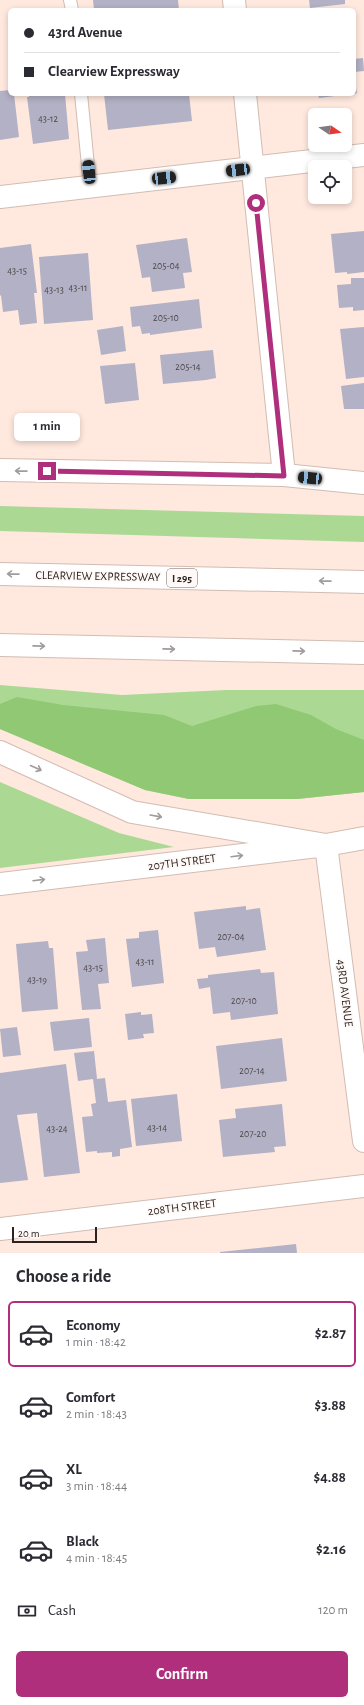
<!DOCTYPE html>
<html lang="en">
<head>
<meta charset="utf-8">
<style>
	:root { --surface:#fff; --page:#f2f2f3; --text:#2b2b33; --muted:#7c7c81; --line:#e1e1e2; --accent:#af2f7d }
	body { margin:0; font-family:"Alegreya Sans",sans-serif; background:var(--page); color:var(--text); height:100vh; display:flex; flex-direction:column; font-size:15px; white-space:nowrap }
	* { box-sizing:border-box; margin:0 }
	p { font-size:13px; color:var(--muted) }
	.icon { flex:none; width:22px; height:22px; fill:none; stroke:currentColor; stroke-width:2; stroke-linecap:round; stroke-linejoin:round }
	.map { position:relative; height:1253px; overflow:hidden }
	.details { display:flex; flex-direction:column; background:var(--surface); flex:1 }
	.details>* { flex:none }
	.hud { position:absolute; left:8px; top:8px; width:348px; height:88px; border-radius:6px; box-shadow:0 2px 6px #0003; display:grid; align-content:center; height:88px; padding:0 16px; background:var(--surface) }
	.needle { width:26px; rotate:103deg }
	.tools { position:absolute; left:308px; top:108px; display:grid; gap:8px }
	.tools a { display:grid; place-items:center; width:44px; height:44px; border-radius:6px; background:var(--surface); box-shadow:0 2px 6px #0003; font-size:20px }
	.scale { position:absolute; left:12px; bottom:10px; width:85px; box-sizing:border-box; padding-left:4px; border:2px solid #2c2320; border-top:0; font-size:11px; line-height:14px; white-space:nowrap; color:#2c2320; -webkit-text-stroke:3px #fef9f7; paint-order:stroke }
	.end { position:absolute; width:18px; height:18px; margin:-9px; border:5px solid #af2f7d; background:#fff; box-shadow:0 0 0 2px #fff }
	.from { border-radius:50% }
	.bubble { position:absolute; height:28px; border-radius:6px; background:var(--surface); box-shadow:0 2px 6px #0003; font-size:13px; font-weight:600; line-height:28px; text-align:center }
	.car { position:absolute; width:12px; height:24px; margin:-12px -6px; border-radius:5px; box-shadow:0 0 3px 1px #0007; background:linear-gradient(#222 24%,#8ab4d8 0 40%,#222 0 76%,#8ab4d8 0 86%,#222 0) }
	.hud b { display:flex; align-items:center; gap:14px; height:38px; font-size:15px }
	.hud b+b { border-top:1px solid var(--line) }
	.hud i { width:10px; height:10px; background:var(--text) }
	ul { padding:0; list-style:none }
	li { display:flex; align-items:center; gap:12px; height:66px; margin:0 8px 6px; padding:0 8px; border:2px solid transparent; border-radius:6px }
	li div { flex:1 }
	li b { display:block; font-size:15px }
	li em { font-style:normal; font-weight:600 }
	li.active { border-color:var(--accent) }
	li>.icon { width:36px; height:36px; stroke-width:1.5 }
	h2 { padding:0 16px; font-size:18px; line-height:48px }
	.pay { display:flex; align-items:center; gap:10px; height:44px; padding:0 16px; font-size:15px }
	.pay p { margin-inline-start:auto }
	.button { display:flex; gap:8px; margin-top:auto; padding:8px 16px }
	.button a { flex:1; height:46px; border-radius:6px; background:var(--accent); color:#fff; font-size:16px; font-weight:600; line-height:46px; text-align:center }
	.map>svg:first-child { display:block }
	.green { fill:#abd994 }
	.forest { fill:#90c874 }
	.building { fill:#b2b1c5 }
	.lines { fill:none; stroke-linecap:round; stroke-linejoin:round }
	.service-casing { stroke:#d2bcb3; stroke-width:14 }
	.minor-casing { stroke:#d2bcb3; stroke-width:24 }
	.tertiary-casing { stroke:#d2bcb3; stroke-width:24 }
	.primary-casing { stroke:#d2bcb3; stroke-width:24 }
	.motorway-casing { stroke:#d2bcb3; stroke-width:24 }
	.service { stroke:#fff; stroke-width:12 }
	.minor { stroke:#fff; stroke-width:22 }
	.tertiary { stroke:#fff; stroke-width:22 }
	.primary { stroke:#fff; stroke-width:22 }
	.motorway { stroke:#fff; stroke-width:22 }
	.oneway { stroke:#a09c9b }
	.route { stroke:#af2f7d; stroke-width:5 }
	.labels { text-anchor:middle; stroke-width:3.5; stroke-linejoin:round; paint-order:stroke }
	.number-label { font-size:10px; fill:#4e4649 }
	.shield { fill:#fef9f7; stroke:#6b6360; stroke-width:1 }
	.shield-label { font-size:11px; font-weight:bold; fill:#2c2320 }
	.street-label { font-size:12px; fill:#2c2320; stroke:#fef9f7 }
</style>
</head>
<body>
<div class="map">
<svg width="364" height="1253" viewBox="0 0 364 1253">
	<rect width="100%" height="100%" fill="#ffe8de"/>
	<g class="green">
		<polygon points="0,506 364,516 364,542 0,531"/>
		<polygon points="0,685 122,695 226,690 364,690 364,792 297,799 189,799 145,790 0,729"/>
		<polygon points="0,782 119,833 174,847 0,868"/>
	</g>
	<polygon class="forest" points="17,697 63,705 164,715 192,726 256,706 276,704 311,715 336,729 364,740 364,792 297,799 189,799 145,790 0,729 0,704"/>
	<g class="building">
		<polygon points="93,0 178,0 179,10 94,10"/>
		<polygon points="309,0 345,0 345,4 310,8"/>
		<polygon points="363,58 364,71 354,72 354,59"/>
		<polygon points="354,77 357,93 354,94"/>
		<polygon points="10,90 10,94 14,94 19,137 0,140 0,91"/>
		<polygon points="29,94 65,94 69,139 33,144 27,97 29,97"/>
		<polygon points="104,94 189,94 192,121 108,130"/>
		<polygon points="318,94 343,94 343,95 319,98"/>
		<polygon points="364,231 364,272 347,274 347,272 335,273 331,234"/>
		<polygon points="187,238 192,272 183,273 185,288 152,292 150,277 142,278 136,245"/>
		<polygon points="31,244 37,293 34,293 37,323 20,325 18,310 3,312 1,295 0,296 0,248"/>
		<polygon points="88,253 93,320 44,324 39,257"/>
		<polygon points="351,278 364,278 364,310 353,311 353,307 339,308 337,285 351,284"/>
		<polygon points="199,299 202,328 150,335 150,333 142,334 140,326 132,327 130,307"/>
		<polygon points="123,326 126,351 101,355 97,330"/>
		<polygon points="364,327 364,377 346,379 340,329"/>
		<polygon points="213,350 216,378 206,380 163,384 160,355"/>
		<polygon points="135,363 139,400 105,404 100,366"/>
		<polygon points="364,383 364,409 344,409 341,386"/>
		<polygon points="246,906 246,910 260,908 266,950 217,957 215,947 199,949 194,912"/>
		<polygon points="158,930 164,983 132,987 126,939 139,938 139,932"/>
		<polygon points="105,938 109,983 98,984 101,1009 82,1010 76,952 88,951 86,940"/>
		<polygon points="48,941 49,948 53,948 58,1009 22,1012 16,944"/>
		<polygon points="260,969 261,973 274,972 278,1014 231,1020 230,1012 213,1014 210,987 199,989 197,979 208,978 208,975"/>
		<polygon points="141,1012 141,1015 152,1014 154,1033 143,1034 144,1038 128,1040 125,1014"/>
		<polygon points="89,1018 92,1047 54,1051 50,1022"/>
		<polygon points="17,1027 21,1055 3,1057 0,1029"/>
		<polygon points="282,1038 287,1081 221,1089 216,1046"/>
		<polygon points="94,1051 97,1079 105,1078 108,1102 126,1100 132,1147 120,1149 120,1156 112,1157 112,1152 97,1153 97,1151 86,1152 82,1117 93,1116 91,1104 96,1103 93,1079 78,1081 74,1053"/>
		<polygon points="66,1064 80,1173 44,1177 37,1113 17,1115 28,1180 0,1183 0,1073"/>
		<polygon points="177,1094 182,1141 136,1146 131,1099"/>
		<polygon points="282,1104 286,1146 274,1147 275,1152 223,1157 219,1120 236,1118 235,1109"/>
		<polygon points="296,1244 297,1253 220,1253 220,1252"/>
	</g>
	<g class="lines">
		<defs>
			<g id="service">
				<polyline points="70,0 72,10"/>
				<polyline points="81,94 90,186"/>
			</g>
			<g id="minor">
				<polyline points="234,0 235,10"/>
				<polyline points="245,94 284,475"/>
				<polyline points="0,197 364,155"/>
				<polyline points="0,884 326,845 364,1141"/>
				<polyline points="0,1229 364,1186"/>
			</g>
			<polyline id="tertiary" points="326,845 364,838"/>
			<g id="primary">
				<polyline points="0,470 284,475"/>
				<polyline points="0,752 132,812 326,845"/>
			</g>
			<g id="motorway">
				<polyline points="284,475 364,483"/>
				<polyline points="0,574 364,582"/>
				<polyline points="0,645 364,653"/>
			</g>
		</defs>
		<use href="#service" class="service-casing"/>
		<use href="#minor" class="minor-casing"/>
		<use href="#tertiary" class="tertiary-casing"/>
		<use href="#primary" class="primary-casing"/>
		<use href="#motorway" class="motorway-casing"/>
		<use href="#service" class="service"/>
		<use href="#minor" class="minor"/>
		<use href="#tertiary" class="tertiary"/>
		<use href="#primary" class="primary"/>
		<use href="#motorway" class="motorway"/>
	</g>
	<defs><path id="oneway-shaft" d="M-6 0H5M1.5-3L5.5 0L1.5 3" fill="none" stroke-width="1.6" stroke-linecap="round" stroke-linejoin="round"/></defs>
	<g class="oneway">
		<use href="#oneway-shaft" transform="translate(21 471) rotate(-179)"/>
		<use href="#oneway-shaft" transform="translate(13 574) rotate(-179)"/>
		<use href="#oneway-shaft" transform="translate(325 581) rotate(-179)"/>
		<use href="#oneway-shaft" transform="translate(39 646) rotate(1)"/>
		<use href="#oneway-shaft" transform="translate(169 649) rotate(1)"/>
		<use href="#oneway-shaft" transform="translate(299 651) rotate(1)"/>
		<use href="#oneway-shaft" transform="translate(36 768) rotate(24)"/>
		<use href="#oneway-shaft" transform="translate(156 816) rotate(10)"/>
		<use href="#oneway-shaft" transform="translate(237 856) rotate(-7)"/>
		<use href="#oneway-shaft" transform="translate(39 880) rotate(-7)"/>
	</g>
	<g class="lines">
		<polyline class="route" points="47,471 284,476 256,203"/>
	</g>
	<g class="labels">
		<g class="number-label">
			<text x="48" y="122">43-12</text>
			<text x="166" y="269">205-04</text>
			<text x="17" y="274">43-15</text>
			<text x="78" y="291">43-11</text>
			<text x="54" y="293">43-13</text>
			<text x="166" y="321">205-10</text>
			<text x="188" y="370">205-14</text>
			<text x="231" y="940">207-04</text>
			<text x="145" y="965">43-11</text>
			<text x="93" y="971">43-15</text>
			<text x="37" y="983">43-19</text>
			<text x="244" y="1004">207-10</text>
			<text x="252" y="1074">207-14</text>
			<text x="157" y="1131">43-14</text>
			<text x="57" y="1132">43-24</text>
			<text x="253" y="1137">207-20</text>
		</g>
		<rect class="shield" x="167" y="569" width="30" height="18" rx="3"/>
		<g class="shield-label">
			<text x="182" y="582">I 295</text>
		</g>
		<g class="street-label">
			<text transform="translate(98 576) rotate(1)" y="4">CLEARVIEW EXPRESSWAY</text>
			<text transform="translate(182 862) rotate(-7)" y="4">207TH STREET</text>
			<text transform="translate(345 993) rotate(83)" y="4">43RD AVENUE</text>
			<text transform="translate(182 1207) rotate(-7)" y="4">208TH STREET</text>
		</g>
	</g>
</svg>
<div class="tools">
<a><svg class="needle" viewBox="-14 -14 28 28"><path d="M0-13l5 13h-10z" fill="#e53935"/><path d="M0 13l5-13h-10z" fill="#7c7c81"/></svg></a>
<a><svg class="icon" aria-label="locate" viewBox="0 0 24 24"><circle cx="12" cy="12" r="6"/><path d="M12 2v4M12 18v4M2 12h4M18 12h4"/></svg></a>
</div>
<div class="scale">20 m</div>
<i class="end from" style="left:256px;top:203px"></i>
<i class="end" style="left:47px;top:471px"></i>
<div class="bubble" style="left:14px;top:413px;width:66px">1 min</div>
<i class="car" style="left:238px;top:170px;rotate:263deg"></i>
<i class="car" style="left:89px;top:172px;rotate:354deg"></i>
<i class="car" style="left:164px;top:178px;rotate:84deg"></i>
<i class="car" style="left:310px;top:478px;rotate:275deg"></i>
<div class="hud">
<b><i class="from"></i>43rd Avenue</b>
<b><i></i>Clearview Expressway</b>
</div>
</div>
<section class="details">
<h2>Choose a ride</h2>
<ul>
<li class="active"><svg class="icon" aria-label="car" viewBox="0 0 24 24"><path d="M5 17H2v-5l4-1 3-4h7l3 4 3 1v5h-3M9 17h6M6 11h13"/><circle cx="7" cy="17" r="2"/><circle cx="17" cy="17" r="2"/></svg><div><b>Economy</b><p>1 min · 18:42</p></div><em>$2.87</em></li>
<li><svg class="icon" aria-label="car" viewBox="0 0 24 24"><path d="M5 17H2v-5l4-1 3-4h7l3 4 3 1v5h-3M9 17h6M6 11h13"/><circle cx="7" cy="17" r="2"/><circle cx="17" cy="17" r="2"/></svg><div><b>Comfort</b><p>2 min · 18:43</p></div><em>$3.88</em></li>
<li><svg class="icon" aria-label="car" viewBox="0 0 24 24"><path d="M5 17H2v-5l4-1 3-4h7l3 4 3 1v5h-3M9 17h6M6 11h13"/><circle cx="7" cy="17" r="2"/><circle cx="17" cy="17" r="2"/></svg><div><b>XL</b><p>3 min · 18:44</p></div><em>$4.88</em></li>
<li><svg class="icon" aria-label="car" viewBox="0 0 24 24"><path d="M5 17H2v-5l4-1 3-4h7l3 4 3 1v5h-3M9 17h6M6 11h13"/><circle cx="7" cy="17" r="2"/><circle cx="17" cy="17" r="2"/></svg><div><b>Black</b><p>4 min · 18:45</p></div><em>$2.16</em></li>
</ul>
<div class="pay"><svg class="icon" aria-label="cash" viewBox="0 0 24 24"><path d="M3 7h18v10H3z"/><circle cx="12" cy="12" r="2"/></svg>Cash<p>120 m</p></div>
<div class="button"><a>Confirm</a></div>
</section>
</body>
</html>
